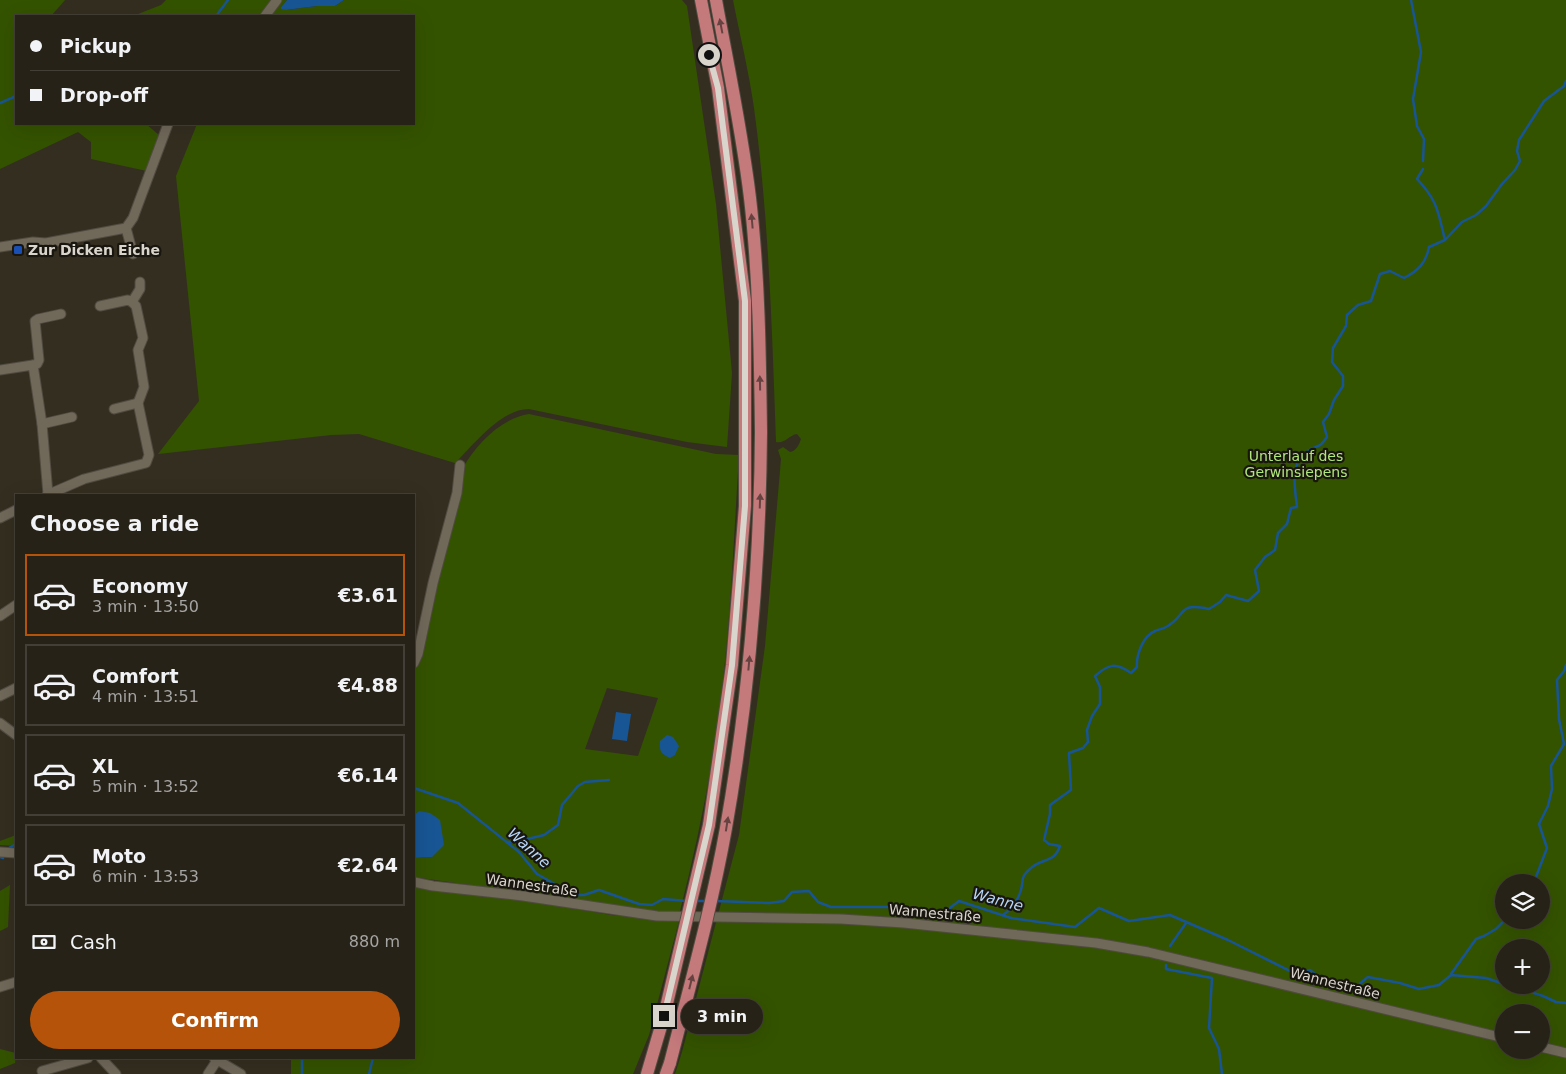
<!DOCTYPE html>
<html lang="en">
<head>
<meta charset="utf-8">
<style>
	:root { --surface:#272218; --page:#332f25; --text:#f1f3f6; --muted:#a4a4a2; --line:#433f37; --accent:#b45309 }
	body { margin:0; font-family:"DejaVu Sans",sans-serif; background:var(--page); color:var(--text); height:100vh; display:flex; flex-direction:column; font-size:19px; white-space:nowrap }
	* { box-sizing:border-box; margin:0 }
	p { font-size:16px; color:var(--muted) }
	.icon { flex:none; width:28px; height:28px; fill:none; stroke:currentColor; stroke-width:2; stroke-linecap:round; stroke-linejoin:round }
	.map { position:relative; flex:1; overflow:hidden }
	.details { position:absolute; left:15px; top:494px; width:400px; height:565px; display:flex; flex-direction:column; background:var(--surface); border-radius:0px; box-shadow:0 5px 20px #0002,0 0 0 1px var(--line) }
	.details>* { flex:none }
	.top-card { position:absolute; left:15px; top:15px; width:400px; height:110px; border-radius:0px; box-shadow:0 5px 20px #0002,0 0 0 1px var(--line); display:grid; align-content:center; height:110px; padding:0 15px; background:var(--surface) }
	.controls { position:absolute; left:1495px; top:874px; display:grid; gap:10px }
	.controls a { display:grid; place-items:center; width:55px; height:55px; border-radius:50%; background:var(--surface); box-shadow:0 5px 20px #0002,0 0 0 1px var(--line); font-size:25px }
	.end { position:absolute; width:22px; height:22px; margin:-11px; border:6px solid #d9d5cc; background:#111; box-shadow:0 0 0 2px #111 }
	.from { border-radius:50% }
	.bubble { position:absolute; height:35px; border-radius:18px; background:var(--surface); box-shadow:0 5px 20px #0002,0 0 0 1px var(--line); font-size:16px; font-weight:700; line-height:35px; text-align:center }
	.top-card b { display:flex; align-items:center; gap:18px; height:48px; font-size:19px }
	.top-card b+b { border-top:1px solid var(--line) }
	.top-card i { width:12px; height:12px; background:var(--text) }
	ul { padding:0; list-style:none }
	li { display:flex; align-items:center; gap:15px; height:82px; margin:0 10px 8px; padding:0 5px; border:2px solid var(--line); border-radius:0px }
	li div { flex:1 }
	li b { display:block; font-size:19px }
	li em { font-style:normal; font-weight:700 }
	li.on { border-color:var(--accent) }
	li>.icon { width:45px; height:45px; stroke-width:1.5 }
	h2 { padding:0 15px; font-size:22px; line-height:60px }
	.pay { display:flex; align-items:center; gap:12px; height:55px; padding:0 15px; font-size:19px }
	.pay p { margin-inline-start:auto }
	.button { display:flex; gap:10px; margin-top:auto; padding:10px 15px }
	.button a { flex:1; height:58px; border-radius:30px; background:var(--accent); color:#fff; font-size:20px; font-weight:700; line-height:58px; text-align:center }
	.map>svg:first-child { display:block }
	.green { fill:#345301; fill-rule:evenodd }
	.water { fill:#185594 }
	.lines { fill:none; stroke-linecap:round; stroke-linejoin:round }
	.stream { stroke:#185594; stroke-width:2.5 }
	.minor-casing { stroke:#514b40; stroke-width:11 }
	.highway-casing { stroke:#514b40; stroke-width:14 }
	.minor { stroke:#70695a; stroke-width:9 }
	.highway { stroke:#c4797b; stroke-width:12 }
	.highway-bridge-casing { stroke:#514b40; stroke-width:14; stroke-linecap:butt }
	.highway-bridge { stroke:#c4797b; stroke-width:12 }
	.oneway { fill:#664340 }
	.route { stroke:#d9d5cc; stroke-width:6 }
	.transit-dot { fill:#1a4fb4; stroke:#191610; stroke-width:2 }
	.labels { text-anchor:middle; stroke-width:4.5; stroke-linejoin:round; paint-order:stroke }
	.poi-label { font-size:14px; font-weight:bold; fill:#d9d5cc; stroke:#191610; text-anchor:start }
	.park-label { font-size:14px; fill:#b1e77a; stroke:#191610 }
	.street-label { font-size:14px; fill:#d9d5cc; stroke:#191610 }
	.water-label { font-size:15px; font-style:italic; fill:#b8d6fa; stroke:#191610 }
</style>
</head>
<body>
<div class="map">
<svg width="1566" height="1074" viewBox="0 0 1566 1074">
	<rect width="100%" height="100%" fill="#342e20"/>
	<g class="green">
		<polygon points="0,0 65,0 51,16 16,16 16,124 146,124 159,135 147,171 91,159 91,142 78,132 0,169"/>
		<path d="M166 0H287L281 7 286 10 317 6H335L344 0H682L687 6 716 204 732 373 727 447 687 442 529 409C501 409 474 444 455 463L359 434 331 435 158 454 199 401 176 176 197 124H414V16H133L161 5Z"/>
		<path d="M733 0H1566V1074H675L682 1052 739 835 765 646 781 459 778 450 783 447 790 452C796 451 799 445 801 439L797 434C789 435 785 444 776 442 772 331 769 219 754 108 749 72 740 36 733 0ZM1504 882H1541V920H1504ZM1504 948H1541V985H1504ZM1504 1012H1541V1050H1504Z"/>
		<path d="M529 414 716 454 739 455C734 533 731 612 722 690 713 766 698 841 679 915L414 877V858L432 857 419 811 414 815V668L421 654 463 468C476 444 502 418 529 414ZM607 688 658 698 638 756 585 749Z"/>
		<polygon points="16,835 16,846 0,845 0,841"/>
		<polygon points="414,884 510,898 611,915 679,921 649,1035 633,1074 291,1074 291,1058 414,1058"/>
		<polygon points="10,885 8,927 0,931 0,891"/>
		<polygon points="0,1049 16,1053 15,1063 0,1069"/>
	</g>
	<g class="water">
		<polygon points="287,0 344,0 335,6 317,6 286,10 281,9 281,7"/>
		<polygon points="616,712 631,714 627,741 612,739"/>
		<path d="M667 735 673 737 679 746 675 755 670 758C661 754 659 751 660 741Z"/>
		<polygon points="419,811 430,813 440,820 444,845 432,857 414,858 414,815"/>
	</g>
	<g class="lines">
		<g class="stream">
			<polyline points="1411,0 1421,52 1413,99 1417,126 1424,139 1423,161"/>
			<polyline points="216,16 228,0"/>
			<polyline points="0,103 16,96"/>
			<path d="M1423 169 1417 179C1438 201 1438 212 1445 240"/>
			<polyline points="414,788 458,803 519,852 537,874 574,895 584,895 599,890 639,904 652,905 663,899 687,901"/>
			<polyline points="506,842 521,842 523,840 544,835 558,825 562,805 578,786 585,782 609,780"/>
			<polyline points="7,849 16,844"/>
			<polyline points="0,857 3,858"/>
			<polyline points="1534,882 1547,848 1539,824 1548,806 1552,789 1551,766 1564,744 1559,719 1557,680 1564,671 1566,665"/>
			<polyline points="695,901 707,901"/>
			<path d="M715 901 769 903 784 901 792 892 809 891 818 902 831 907H899L938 917 959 901 1011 918 1075 927 1099 908 1129 921 1170 915 1228 940 1296 974 1310 970C1323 982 1334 988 1352 990L1368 977 1400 983 1419 989 1439 985 1451 975 1486 978 1504 984"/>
			<path d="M1003 915C1012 909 1018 900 1021 890 1024 878 1020 878 1030 869 1040 858 1054 864 1060 846L1049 844 1044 840 1050 814V805L1071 790 1069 753 1083 748 1088 742 1087 730 1092 716 1100 704V687L1095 676C1109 664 1115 662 1131 673L1137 667C1136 655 1143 636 1155 631 1159 629 1163 629 1166 627 1188 615 1176 602 1209 609L1220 602 1226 595 1248 601 1259 591 1255 570 1265 557 1275 550 1278 533 1287 524 1291 508 1297 507C1295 488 1289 463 1308 451 1318 444 1319 449 1327 437L1323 422 1329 414 1334 400 1343 386V376L1332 362 1333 348 1346 326 1347 315 1358 305 1371 301 1380 274 1390 271 1404 278C1418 271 1426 263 1429 247L1445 240 1462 222 1476 215 1486 206 1502 184 1515 170 1520 161 1517 151 1519 140 1544 101 1564 86 1566 81"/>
			<polyline points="1170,946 1186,923"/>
			<polyline points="1166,965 1166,969 1212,978 1209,1028 1219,1049 1222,1074"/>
			<polyline points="1451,974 1476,939 1484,936 1496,929 1505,920"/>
			<polyline points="1508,985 1543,996 1556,1002 1566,1003"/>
			<polyline points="302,1058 302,1074"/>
			<polyline points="369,1074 373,1058"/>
		</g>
		<defs>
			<g id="minor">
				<polyline points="265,16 277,0"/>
				<polyline points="126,228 133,254"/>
				<polyline points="0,247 33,242 46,243 126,228 133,218 168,124"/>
				<polyline points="132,302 140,289 140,282"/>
				<polyline points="33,365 37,364 39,360 35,321 38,319 61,314"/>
				<polyline points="0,370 33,365 42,424 48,494"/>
				<polyline points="114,409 138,403"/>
				<polyline points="42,424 72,417"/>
				<polyline points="47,495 84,479 146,463 149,455 138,403 144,387 138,350 143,338 136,306 132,302 128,300 100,306"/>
				<polyline points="0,518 16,510"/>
				<polyline points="0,616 16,605"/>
				<polyline points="414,663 418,654 433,583 457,493 460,465"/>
				<polyline points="0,696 16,688"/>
				<polyline points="0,723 16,735"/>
				<polyline points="0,852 16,853"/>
				<polyline points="414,882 433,886 523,896 657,916 841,919 904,923 1096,943 1148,952 1504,1038"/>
				<polyline points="0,987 16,982"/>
				<polyline points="1541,1047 1566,1053"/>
				<polyline points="101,1058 116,1074"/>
				<polyline points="214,1058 241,1074"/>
				<polyline points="42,1071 88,1058"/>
				<polyline points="208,1074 218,1059"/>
			</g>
			<g id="highway">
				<polyline points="701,0 718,88 745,301 745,506 732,665 709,825"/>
				<path d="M716 0C728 66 742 131 750 198 759 276 760 354 761 432"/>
				<polyline points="647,1074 664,1016"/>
				<polyline points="666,1074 670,1063"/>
			</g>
		</defs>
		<use href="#minor" class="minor-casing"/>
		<use href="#highway" class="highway-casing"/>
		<use href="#minor" class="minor"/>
		<use href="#highway" class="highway"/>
		<defs>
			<g id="highway-bridge">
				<polyline points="664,1016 709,825"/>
				<path d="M670 1063C690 985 712 907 726 828 749 697 760 564 761 432"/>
			</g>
		</defs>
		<use href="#highway-bridge" class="highway-bridge-casing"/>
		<use href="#highway-bridge" class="highway-bridge"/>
	</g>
	<defs><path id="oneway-solid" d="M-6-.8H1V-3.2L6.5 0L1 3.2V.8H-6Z" transform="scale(1.25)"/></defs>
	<g class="oneway">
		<use href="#oneway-solid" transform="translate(721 26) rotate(-101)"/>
		<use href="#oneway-solid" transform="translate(752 221) rotate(-95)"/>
		<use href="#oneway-solid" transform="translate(760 383) rotate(-91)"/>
		<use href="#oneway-solid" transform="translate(760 501) rotate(-88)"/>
		<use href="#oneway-solid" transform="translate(749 663) rotate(-85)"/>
		<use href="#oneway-solid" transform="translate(727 824) rotate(-81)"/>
		<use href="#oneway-solid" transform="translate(691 982) rotate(-76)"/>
	</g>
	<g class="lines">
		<polyline class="route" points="664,1016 709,825 732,665 745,506 745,301 718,88 709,55"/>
	</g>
	<rect class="transit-dot" x="13" y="245" width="10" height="10" rx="2.5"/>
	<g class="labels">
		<g class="poi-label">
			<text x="28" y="255">Zur Dicken Eiche</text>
		</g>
		<g class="park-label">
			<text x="1296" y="461">Unterlauf des<tspan x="1296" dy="16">Gerwinsiepens</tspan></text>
		</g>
		<g class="street-label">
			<text transform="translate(532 885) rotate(8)" y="5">Wannestraße</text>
			<text transform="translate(935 913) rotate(5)" y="5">Wannestraße</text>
			<text transform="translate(1335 983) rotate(14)" y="5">Wannestraße</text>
		</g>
		<g class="water-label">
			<text transform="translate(529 848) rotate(42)" y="5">Wanne</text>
			<text transform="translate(998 900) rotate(15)" y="5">Wanne</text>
		</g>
	</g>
</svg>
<div class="controls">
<a><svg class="icon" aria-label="layers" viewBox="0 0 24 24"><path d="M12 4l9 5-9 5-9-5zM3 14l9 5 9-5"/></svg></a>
<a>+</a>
<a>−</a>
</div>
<i class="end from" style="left:709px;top:55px"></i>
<i class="end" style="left:664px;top:1016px"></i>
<div class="bubble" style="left:681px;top:999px;width:82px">3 min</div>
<div class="top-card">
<b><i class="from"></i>Pickup</b>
<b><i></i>Drop-off</b>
</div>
<section class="details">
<h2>Choose a ride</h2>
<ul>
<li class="on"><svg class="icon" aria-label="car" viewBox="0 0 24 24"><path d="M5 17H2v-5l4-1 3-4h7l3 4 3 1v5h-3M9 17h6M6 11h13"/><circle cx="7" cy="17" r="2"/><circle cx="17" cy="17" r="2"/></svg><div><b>Economy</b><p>3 min · 13:50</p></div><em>€3.61</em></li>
<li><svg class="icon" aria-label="car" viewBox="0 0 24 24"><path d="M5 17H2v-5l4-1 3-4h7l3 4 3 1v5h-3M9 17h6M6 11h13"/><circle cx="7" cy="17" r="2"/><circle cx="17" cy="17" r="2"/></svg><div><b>Comfort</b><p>4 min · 13:51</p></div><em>€4.88</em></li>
<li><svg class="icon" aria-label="car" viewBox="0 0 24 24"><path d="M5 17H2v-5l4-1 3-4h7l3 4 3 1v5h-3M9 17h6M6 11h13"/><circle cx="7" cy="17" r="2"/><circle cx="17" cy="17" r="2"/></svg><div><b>XL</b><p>5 min · 13:52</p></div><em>€6.14</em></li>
<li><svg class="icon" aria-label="car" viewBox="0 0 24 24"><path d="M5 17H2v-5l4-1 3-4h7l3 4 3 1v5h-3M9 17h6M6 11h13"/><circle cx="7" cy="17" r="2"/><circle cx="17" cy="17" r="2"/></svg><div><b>Moto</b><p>6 min · 13:53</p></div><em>€2.64</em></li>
</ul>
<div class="pay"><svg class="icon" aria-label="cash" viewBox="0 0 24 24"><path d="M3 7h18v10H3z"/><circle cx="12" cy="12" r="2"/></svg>Cash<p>880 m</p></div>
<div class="button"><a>Confirm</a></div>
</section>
</div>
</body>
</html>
